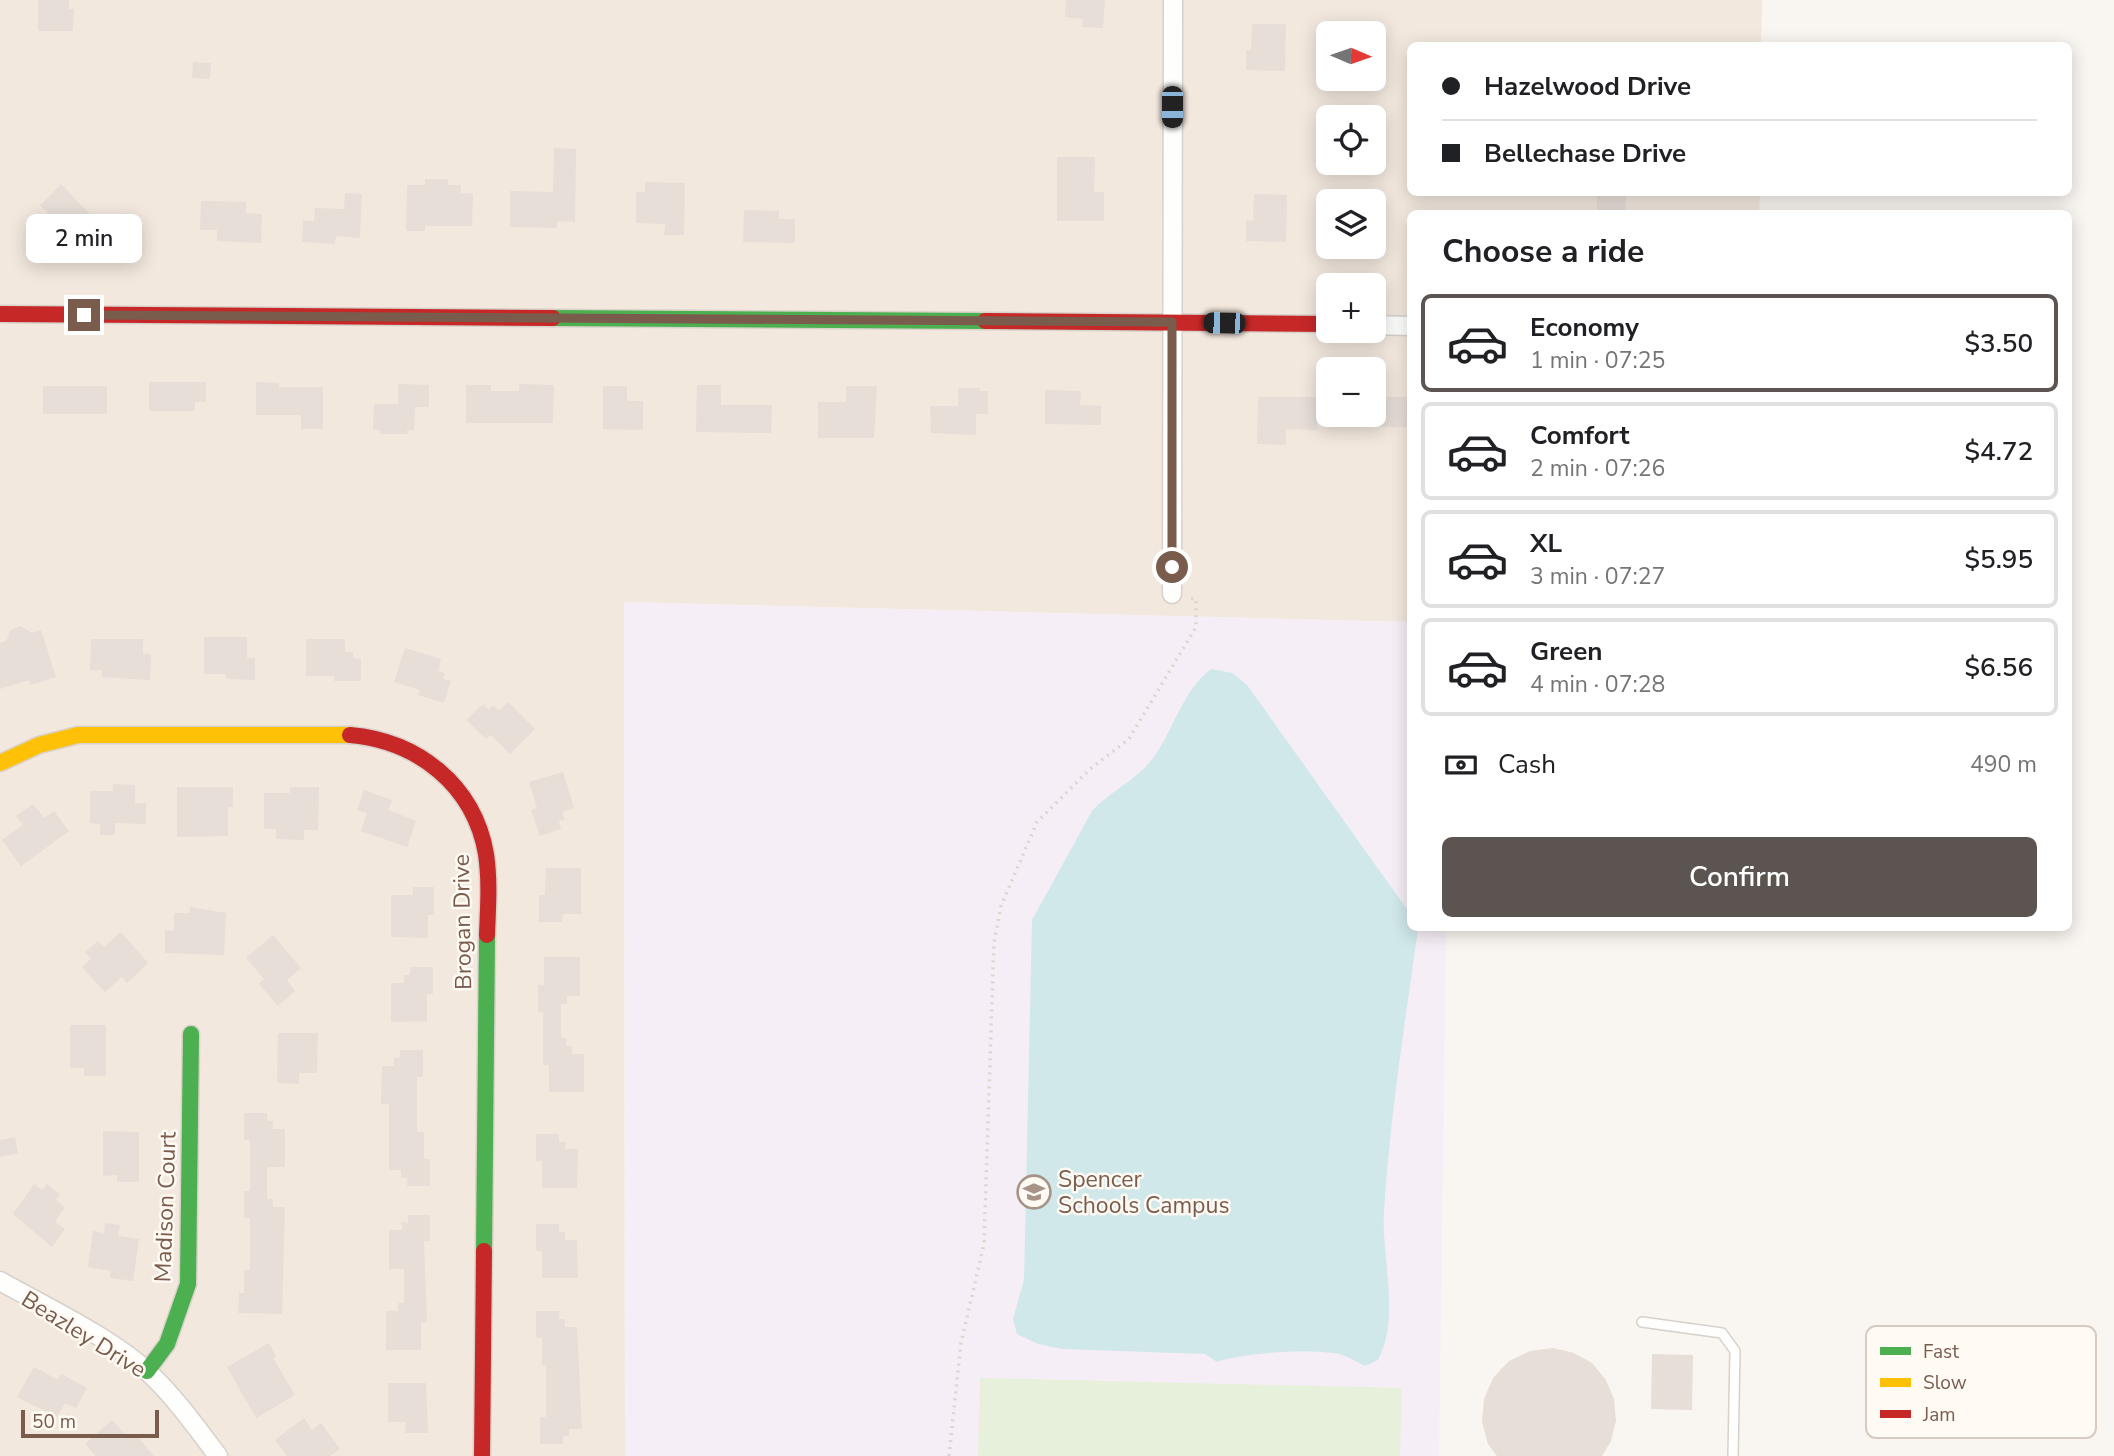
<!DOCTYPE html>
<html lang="en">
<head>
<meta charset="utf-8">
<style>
	:root { --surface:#fff; --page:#f2f2f2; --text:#202124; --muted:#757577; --line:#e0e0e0; --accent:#5c5450 }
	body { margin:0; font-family:"Nunito Sans",sans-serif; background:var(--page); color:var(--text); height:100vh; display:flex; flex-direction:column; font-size:26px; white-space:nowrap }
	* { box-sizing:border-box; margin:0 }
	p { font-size:23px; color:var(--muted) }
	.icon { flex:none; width:38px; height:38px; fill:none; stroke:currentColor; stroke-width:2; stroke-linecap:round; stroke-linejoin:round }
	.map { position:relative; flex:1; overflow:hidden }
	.side { position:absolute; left:1407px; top:210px; width:665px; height:721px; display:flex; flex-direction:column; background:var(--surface); border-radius:10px; box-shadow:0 4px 18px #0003 }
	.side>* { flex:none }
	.banner { position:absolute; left:1407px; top:42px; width:665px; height:154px; border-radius:10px; box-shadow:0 4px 18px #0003; display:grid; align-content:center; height:154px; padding:0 35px; background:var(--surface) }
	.needle { width:46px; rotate:92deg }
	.buttons { position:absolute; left:1316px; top:21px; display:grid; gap:14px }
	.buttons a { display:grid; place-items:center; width:70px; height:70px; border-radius:10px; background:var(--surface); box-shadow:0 4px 18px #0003; font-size:35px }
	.scale { position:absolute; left:21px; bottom:18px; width:138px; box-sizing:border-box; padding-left:7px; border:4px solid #7a5c4d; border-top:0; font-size:19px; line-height:24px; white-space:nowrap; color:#7a5c4d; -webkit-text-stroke:5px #fffaf3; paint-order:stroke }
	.end { position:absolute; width:32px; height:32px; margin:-16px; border:9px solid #7a5c4d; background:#fff; box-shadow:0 0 0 4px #fff }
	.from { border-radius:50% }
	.bubble { position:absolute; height:49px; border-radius:10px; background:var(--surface); box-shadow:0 4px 18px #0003; font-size:23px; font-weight:600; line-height:49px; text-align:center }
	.car { position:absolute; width:21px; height:42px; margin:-21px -10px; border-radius:9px; box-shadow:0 0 5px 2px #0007; background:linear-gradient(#222 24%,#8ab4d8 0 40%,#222 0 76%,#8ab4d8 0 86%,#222 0) }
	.banner b { display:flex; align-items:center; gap:24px; height:66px; font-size:26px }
	.banner b+b { border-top:2px solid var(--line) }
	.banner i { width:18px; height:18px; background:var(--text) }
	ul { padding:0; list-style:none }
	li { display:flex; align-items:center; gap:21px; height:98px; margin:0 14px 10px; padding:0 21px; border:4px solid var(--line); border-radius:10px }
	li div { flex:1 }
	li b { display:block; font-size:26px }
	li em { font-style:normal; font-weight:600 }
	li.selected { border-color:var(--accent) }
	li>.icon { width:63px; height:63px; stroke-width:1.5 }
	h2 { padding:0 35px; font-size:32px; line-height:84px }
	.pay { display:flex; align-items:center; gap:18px; height:77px; padding:0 35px; font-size:26px }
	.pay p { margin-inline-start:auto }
	.primary-button { display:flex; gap:14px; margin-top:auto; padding:14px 35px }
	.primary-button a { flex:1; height:80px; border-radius:10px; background:var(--accent); color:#fff; font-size:28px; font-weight:600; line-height:80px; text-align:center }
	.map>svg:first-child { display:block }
	.residential { fill:#f2e8de; fill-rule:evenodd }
	.education { fill:#f6eef6 }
	.green { fill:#e7f0db }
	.water { fill:#d0e8ea }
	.building { fill:#e6ded7 }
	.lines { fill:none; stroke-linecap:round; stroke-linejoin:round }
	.lane-casing { stroke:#d7d1cb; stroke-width:12 }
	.street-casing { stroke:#d7d1cb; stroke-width:21 }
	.fast-casing { stroke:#d9d2cb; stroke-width:19 }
	.slow-casing { stroke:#d9d2cb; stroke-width:19 }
	.jam-casing { stroke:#d9d2cb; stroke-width:19 }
	.path { stroke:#dcd5d0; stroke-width:3.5; stroke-dasharray:2 5; stroke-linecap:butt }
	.lane { stroke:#fefefd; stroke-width:9 }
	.street { stroke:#fefefd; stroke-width:18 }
	.fast { stroke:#4caf50; stroke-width:16 }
	.slow { stroke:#ffc107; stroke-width:16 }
	.jam { stroke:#c62828; stroke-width:16 }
	.route { stroke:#7a5c4d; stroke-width:9 }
	.labels { text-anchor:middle; stroke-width:5; stroke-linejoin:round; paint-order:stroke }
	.street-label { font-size:23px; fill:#7a5c4d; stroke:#fffaf3 }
	.poi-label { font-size:23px; fill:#7a5c4d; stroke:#fffaf3; text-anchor:start }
	.key { fill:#fffaf3; stroke:#d7cbc1; stroke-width:2 }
	.key-label { font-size:19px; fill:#7a5c4d }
</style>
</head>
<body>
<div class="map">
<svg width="2114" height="1456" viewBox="0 0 2114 1456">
	<rect width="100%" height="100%" fill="#f9f5f0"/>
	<path class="residential" d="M0 0H1762L1761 45 1410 46V192L1760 193 1759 213 1410 214V622L624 602 625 1456H0ZM1328 33H1374V79H1328ZM1328 117H1374V163H1328ZM1328 201H1374V247H1328ZM1328 285H1374V331H1328ZM1328 369H1374V415H1328Z"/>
	<polygon class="education" points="624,602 1410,622 1410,928 1446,928 1439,1456 625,1456"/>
	<polygon class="green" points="980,1378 1402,1388 1400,1456 978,1456"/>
	<path class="water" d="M1211 669 1232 673 1247 685 1409 912 1410 928 1418 929C1405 1022 1390 1117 1384 1211 1381 1259 1401 1316 1378 1360L1365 1366C1357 1362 1347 1356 1339 1354 1308 1349 1246 1352 1217 1362L1205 1354 1062 1349 1038 1344 1017 1334 1013 1319 1024 1280 1032 920 1092 811C1110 791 1136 781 1153 758 1174 730 1182 691 1211 669Z"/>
	<g class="building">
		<polygon points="38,0 69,0 69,9 74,9 73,31 38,31"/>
		<polygon points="1066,0 1105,0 1103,28 1082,27 1083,19 1065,17"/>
		<polygon points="1252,24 1286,24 1285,71 1246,70 1246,50 1251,50"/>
		<polygon points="193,62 211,63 210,79 192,78"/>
		<polygon points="554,148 576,149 575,222 557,221 557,228 510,227 510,191 553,192"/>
		<polygon points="1057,157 1095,157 1094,192 1104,192 1104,221 1057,221"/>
		<polygon points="425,179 448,179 448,185 461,185 461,193 473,194 472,226 425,226 425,231 406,231 407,185 425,185"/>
		<polygon points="645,182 685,183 684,235 664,235 665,224 636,223 636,192 645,192"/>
		<polygon points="61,184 108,233 98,243 86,230 75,241 40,205"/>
		<polygon points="1597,192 1626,192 1625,214 1597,214"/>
		<polygon points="345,193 362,194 360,238 336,236 335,244 302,242 303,221 314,221 315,208 344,209"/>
		<polygon points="1254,194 1287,195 1286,242 1246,241 1246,220 1253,221"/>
		<polygon points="201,201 246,202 246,213 262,214 261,243 217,241 217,230 200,230"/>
		<polygon points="744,210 779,211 779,219 795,219 795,243 743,242"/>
		<polygon points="149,382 206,382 206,402 195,402 195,411 149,411"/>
		<polygon points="256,382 279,383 279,387 323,387 323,429 301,429 301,415 256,415"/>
		<polygon points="398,384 429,385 429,407 415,407 414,430 407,430 408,434 380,434 380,430 373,430 374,404 398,404"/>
		<polygon points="519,384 554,385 553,423 466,423 466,385 491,385 491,391 519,391"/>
		<polygon points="697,385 721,385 721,405 772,405 771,433 696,432"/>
		<rect x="43" y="386" width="64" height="28"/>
		<polygon points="603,386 627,386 627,401 643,401 643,430 603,429"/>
		<polygon points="846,386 877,386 874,438 818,438 818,402 846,402"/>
		<polygon points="958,388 980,388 980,391 988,391 988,414 976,414 976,435 931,433 930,406 958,406"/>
		<polygon points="1045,390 1081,391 1080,405 1101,406 1101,425 1045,424"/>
		<polygon points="1258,397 1317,397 1317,430 1286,429 1286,445 1257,444"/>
		<rect x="1380" y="397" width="30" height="30"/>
		<polygon points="20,626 32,633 41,630 56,677 31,685 29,680 0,689 0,643 6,641 11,630"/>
		<polygon points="204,637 247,637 247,658 255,658 255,680 226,679 226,674 204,674"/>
		<polygon points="91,639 143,639 143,654 151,654 150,680 102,677 102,670 90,670"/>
		<polygon points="306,639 345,639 345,652 353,652 353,658 361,659 361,681 334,681 334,676 306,676"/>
		<polygon points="405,648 441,659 438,671 445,673 443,679 451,681 444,703 418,695 420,690 394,682"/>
		<polygon points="508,702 535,729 510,754 491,735 486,739 467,720 483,704 489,710 493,705 499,711"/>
		<polygon points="563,772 574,808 562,812 565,820 559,821 561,829 540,836 531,810 537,808 529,782"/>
		<polygon points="113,784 135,785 135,803 146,803 146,824 115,823 115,835 100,835 100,824 90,823 90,791 113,791"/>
		<polygon points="177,787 233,787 233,807 228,807 228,836 177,837"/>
		<polygon points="290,787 319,787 318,830 304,830 304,840 276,839 276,829 264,829 264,793 290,793"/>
		<polygon points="364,790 392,800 388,810 416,821 407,847 361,831 367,813 357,810"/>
		<polygon points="33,804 44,818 54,811 69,831 21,866 2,840 23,825 16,816"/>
		<polygon points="546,868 581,868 581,914 563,914 562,922 539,922 539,895 545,895"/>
		<polygon points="413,887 434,887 434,915 428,915 428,938 391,937 391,895 413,895"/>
		<polygon points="190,907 226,913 224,955 165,953 165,930 174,931 174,913 190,913"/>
		<polygon points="121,932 148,963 127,983 122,977 105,992 82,967 91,959 85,952 98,941 104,947"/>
		<polygon points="273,935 301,968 287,980 295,991 278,1006 259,984 264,979 246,958"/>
		<polygon points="544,957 580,957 580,996 567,996 567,1004 561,1004 561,1038 566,1038 566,1046 572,1046 572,1054 584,1054 584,1092 549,1092 549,1065 543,1065 543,1012 538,1012 538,985 544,985"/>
		<polygon points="410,967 433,967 433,994 427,994 427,1021 391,1022 391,983 404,983 404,975 410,975"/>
		<polygon points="70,1025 106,1025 106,1076 84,1076 84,1068 70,1068"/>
		<polygon points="278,1033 318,1033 317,1073 299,1073 299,1084 277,1083"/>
		<polygon points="400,1050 423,1050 423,1077 417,1077 417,1132 424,1132 424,1159 430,1159 430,1186 407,1186 407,1178 401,1178 401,1170 389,1170 389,1104 381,1104 382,1066 394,1066 394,1058 400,1058"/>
		<polygon points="244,1113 267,1113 267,1121 273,1121 273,1129 285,1129 285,1167 267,1167 267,1199 273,1199 273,1207 285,1207 282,1314 238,1313 239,1293 244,1293 244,1270 250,1270 250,1218 244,1218 244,1191 250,1191 250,1140 244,1140"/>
		<polygon points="103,1131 139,1132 139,1182 117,1182 117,1175 103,1176"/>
		<polygon points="536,1134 559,1134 559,1142 565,1142 565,1149 578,1149 577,1188 542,1188 542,1161 536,1161"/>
		<polygon points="15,1137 18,1153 0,1157 0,1140"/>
		<polygon points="34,1184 42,1190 47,1184 60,1194 56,1200 65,1207 55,1222 65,1229 52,1247 13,1214"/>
		<polygon points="408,1215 430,1215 430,1241 424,1241 427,1322 421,1322 421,1350 386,1350 386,1311 398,1311 398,1303 404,1303 404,1269 389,1269 389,1230 402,1230 401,1222 408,1223"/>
		<polygon points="105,1223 120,1225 118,1236 139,1239 133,1281 110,1278 111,1271 88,1267 93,1231 104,1233"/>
		<polygon points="536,1224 559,1224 559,1232 565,1232 565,1240 577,1240 578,1278 542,1278 542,1251 536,1251"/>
		<polygon points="536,1311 559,1311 559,1319 565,1319 565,1327 577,1327 582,1429 569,1429 569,1436 563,1436 563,1444 540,1444 540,1417 546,1417 546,1365 542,1365 542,1338 536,1338"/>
		<polygon points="269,1343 276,1356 273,1358 295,1395 256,1418 227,1367"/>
		<polygon points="1553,1348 1574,1353 1592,1363 1606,1380 1614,1399 1616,1421 1611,1441 1602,1456 1497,1456 1488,1444 1482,1422 1484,1399 1493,1378 1509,1361 1530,1351"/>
		<polygon points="1652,1354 1693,1355 1692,1410 1651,1409"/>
		<polygon points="34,1367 58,1380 61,1374 87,1388 76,1408 65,1403 57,1417 17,1397"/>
		<polygon points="388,1383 426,1383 428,1433 405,1433 406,1422 388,1422"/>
		<polygon points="304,1418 312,1430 321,1423 340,1449 330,1456 287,1456 275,1440"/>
		<polygon points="112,1420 128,1438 134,1433 154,1456 96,1456 85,1444"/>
	</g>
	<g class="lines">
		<defs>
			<polyline id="lane" points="1642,1322 1722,1333 1735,1351 1733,1456"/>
			<g id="street">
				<polyline points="1374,325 1410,326"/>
				<polyline points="1172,594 1173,0"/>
				<path d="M0 1281C46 1307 110 1337 148 1372 175 1397 196 1427 218 1456"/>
			</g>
			<g id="fast">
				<polyline points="553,318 985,321"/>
				<polyline points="484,1251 487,935"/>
				<polyline points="147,1371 167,1344 188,1284 191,1034"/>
			</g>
			<polyline id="slow" points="0,763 39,745 78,735 350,735"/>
			<g id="jam">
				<polyline points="0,314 553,318"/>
				<polyline points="985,321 1328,324"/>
				<path d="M350 735C418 741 474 785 486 854 490 881 488 908 487 935"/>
				<polyline points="482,1456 484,1251"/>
			</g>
		</defs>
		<use href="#lane" class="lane-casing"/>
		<use href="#street" class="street-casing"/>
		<use href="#fast" class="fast-casing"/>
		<use href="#slow" class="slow-casing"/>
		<use href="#jam" class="jam-casing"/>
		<polyline class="path" points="949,1456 961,1343 984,1244 994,942 1001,906 1037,822 1090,769 1129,739 1196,627 1196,599 1188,598"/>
		<use href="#lane" class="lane"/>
		<use href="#street" class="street"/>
		<use href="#fast" class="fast"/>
		<use href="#slow" class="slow"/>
		<use href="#jam" class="jam"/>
	</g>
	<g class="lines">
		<polyline class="route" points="84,315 1172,322 1172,567"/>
	</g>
	<defs>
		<symbol id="school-ring" viewBox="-11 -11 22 22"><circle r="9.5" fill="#fffaf3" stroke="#a69286" stroke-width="1.5"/><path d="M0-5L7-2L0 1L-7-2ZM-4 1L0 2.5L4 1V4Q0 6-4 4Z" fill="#a69286"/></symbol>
	</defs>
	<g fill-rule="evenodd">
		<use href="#school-ring" x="1015" y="1173" width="38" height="38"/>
	</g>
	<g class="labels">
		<g class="street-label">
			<text transform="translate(462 922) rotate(-91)" y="8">Brogan Drive</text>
			<text transform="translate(165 1207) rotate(-88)" y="8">Madison Court</text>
			<text transform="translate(84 1334) rotate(32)" y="8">Beazley Drive</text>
		</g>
		<g class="poi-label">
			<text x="1058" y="1187">Spencer<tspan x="1058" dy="26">Schools Campus</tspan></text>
		</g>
	</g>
	<rect x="1866" y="1326" width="230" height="112" rx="10" class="key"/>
	<rect x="1880" y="1347" width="31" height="8" fill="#4caf50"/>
	<rect x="1880" y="1378" width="31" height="9" fill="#ffc107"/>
	<rect x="1880" y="1410" width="31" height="8" fill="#c62828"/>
	<g class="key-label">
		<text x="1923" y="1358">Fast</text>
		<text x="1923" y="1389">Slow</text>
		<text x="1923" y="1421">Jam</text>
	</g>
</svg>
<div class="buttons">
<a><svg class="needle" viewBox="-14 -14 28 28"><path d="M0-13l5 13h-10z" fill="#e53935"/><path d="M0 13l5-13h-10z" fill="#757577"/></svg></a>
<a><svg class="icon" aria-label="locate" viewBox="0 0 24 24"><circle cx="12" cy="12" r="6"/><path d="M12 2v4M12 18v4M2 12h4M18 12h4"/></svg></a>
<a><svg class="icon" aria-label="layers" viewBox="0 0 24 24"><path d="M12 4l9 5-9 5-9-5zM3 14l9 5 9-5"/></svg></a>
<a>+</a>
<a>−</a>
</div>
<div class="scale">50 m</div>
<i class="end from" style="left:1172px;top:567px"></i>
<i class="end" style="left:84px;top:315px"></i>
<div class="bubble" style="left:26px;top:214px;width:116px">2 min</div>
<i class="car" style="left:1172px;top:107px;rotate:180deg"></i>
<i class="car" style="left:1224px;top:323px;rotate:271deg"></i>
<div class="banner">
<b><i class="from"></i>Hazelwood Drive</b>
<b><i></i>Bellechase Drive</b>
</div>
<section class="side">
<h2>Choose a ride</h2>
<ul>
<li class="selected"><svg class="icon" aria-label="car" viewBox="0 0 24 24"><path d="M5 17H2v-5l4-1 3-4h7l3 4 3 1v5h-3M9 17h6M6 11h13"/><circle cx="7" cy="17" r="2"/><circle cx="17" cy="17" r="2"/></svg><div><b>Economy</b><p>1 min · 07:25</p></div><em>$3.50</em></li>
<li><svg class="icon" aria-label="car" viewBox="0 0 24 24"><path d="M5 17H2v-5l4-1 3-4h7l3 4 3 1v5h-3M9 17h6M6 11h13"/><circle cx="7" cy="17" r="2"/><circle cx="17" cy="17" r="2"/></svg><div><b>Comfort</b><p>2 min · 07:26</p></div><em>$4.72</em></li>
<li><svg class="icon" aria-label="car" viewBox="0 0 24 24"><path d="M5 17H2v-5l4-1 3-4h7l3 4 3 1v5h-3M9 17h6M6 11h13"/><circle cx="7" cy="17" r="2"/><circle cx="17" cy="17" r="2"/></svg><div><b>XL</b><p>3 min · 07:27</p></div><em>$5.95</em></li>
<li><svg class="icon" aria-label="car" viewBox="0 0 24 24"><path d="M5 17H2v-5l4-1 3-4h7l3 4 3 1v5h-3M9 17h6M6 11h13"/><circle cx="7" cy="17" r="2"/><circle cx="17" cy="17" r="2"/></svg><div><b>Green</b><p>4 min · 07:28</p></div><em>$6.56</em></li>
</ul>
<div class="pay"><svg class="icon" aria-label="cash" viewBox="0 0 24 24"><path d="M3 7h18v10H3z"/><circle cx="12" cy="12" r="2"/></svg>Cash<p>490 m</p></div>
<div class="primary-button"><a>Confirm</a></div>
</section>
</div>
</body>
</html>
